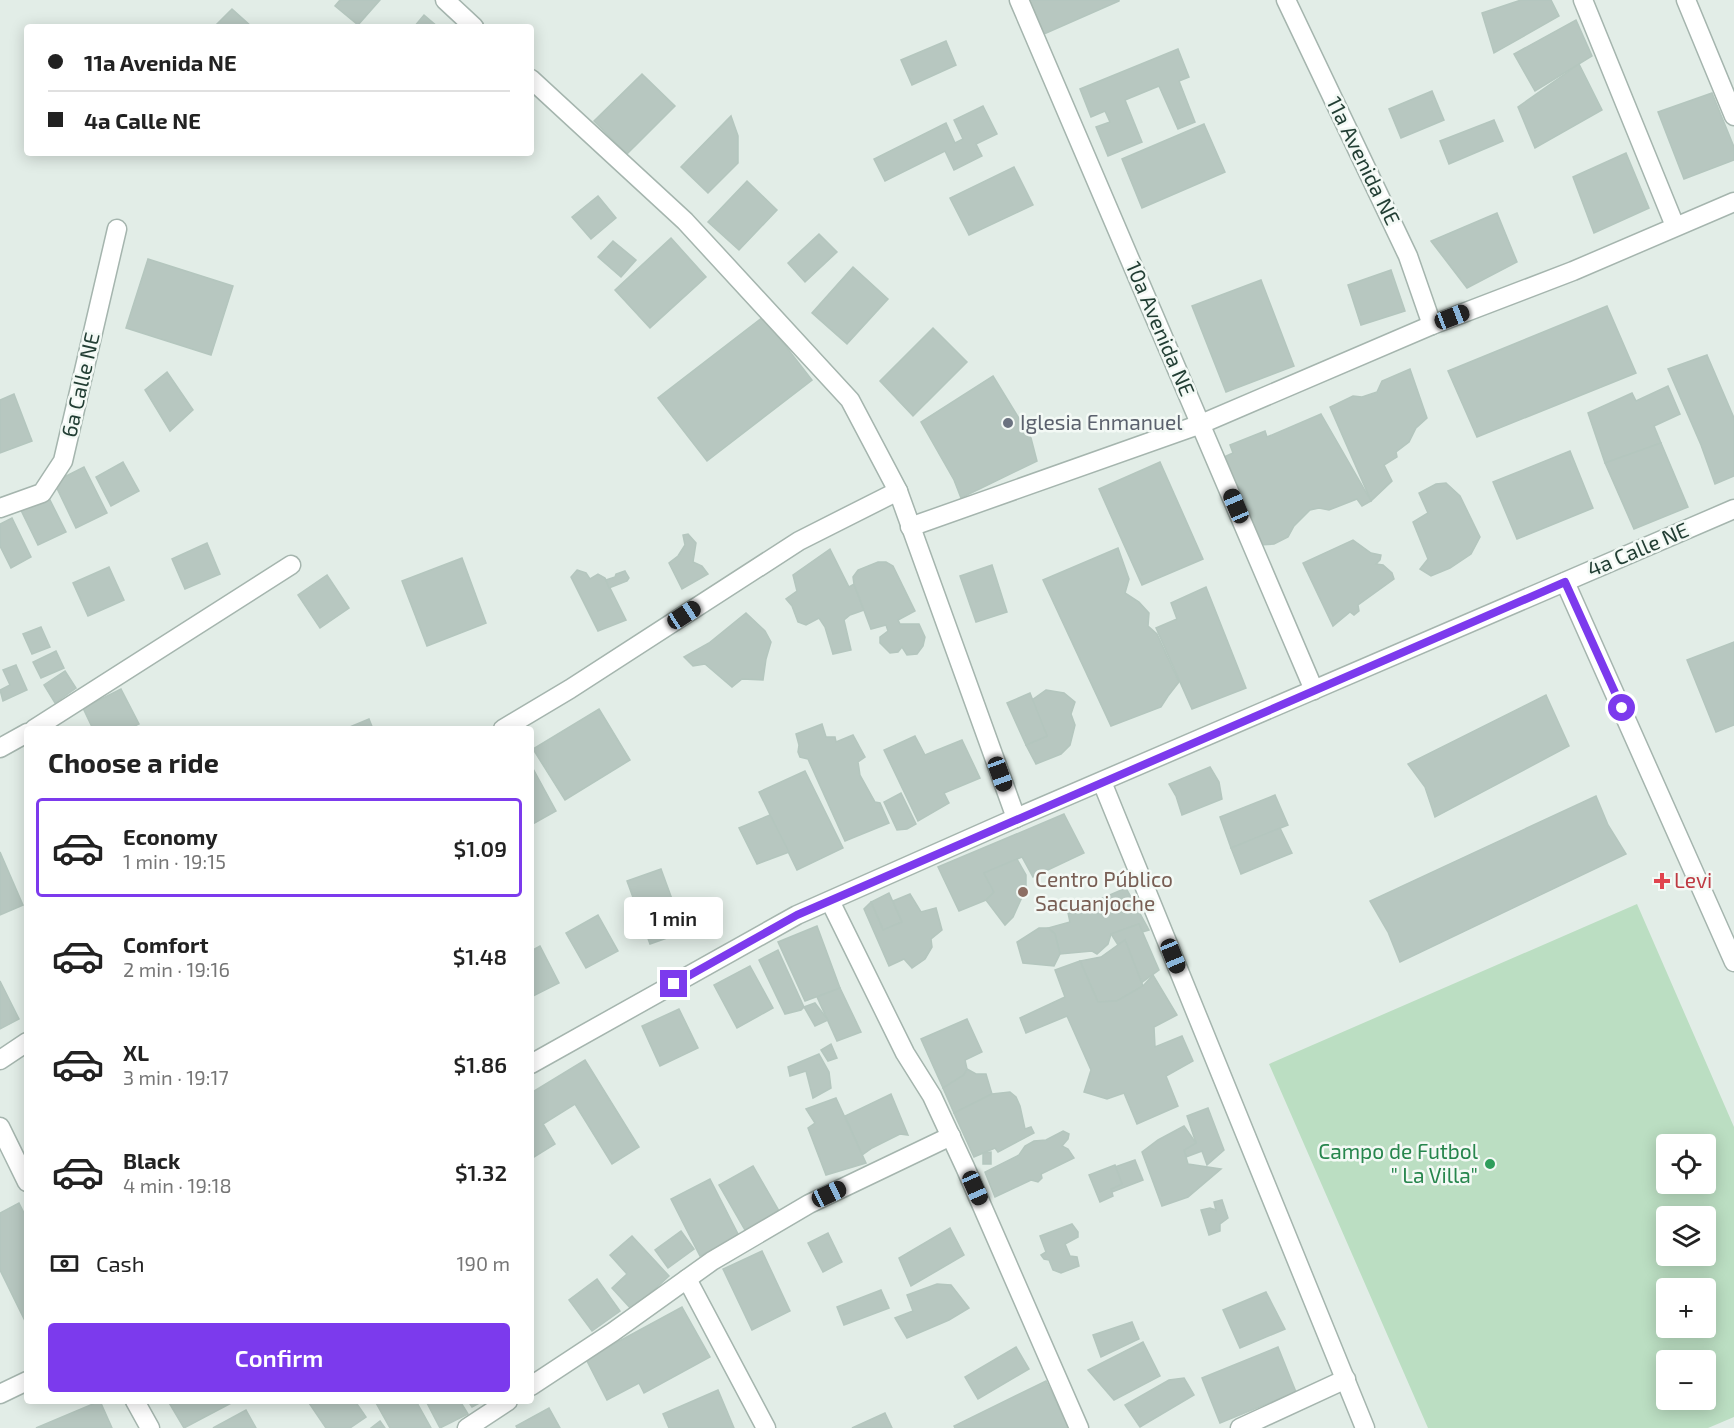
<!DOCTYPE html>
<html lang="en">
<head>
<meta charset="utf-8">
<style>
	:root { --surface:#fff; --page:#f6f6f6; --text:#222; --muted:#767676; --line:#e0e0e0; --accent:#7c3aed }
	body { margin:0; font-family:"Exo 2",sans-serif; background:var(--page); color:var(--text); height:100vh; display:flex; flex-direction:column; font-size:22px; white-space:nowrap }
	* { box-sizing:border-box; margin:0 }
	p { font-size:20px; color:var(--muted) }
	.icon { flex:none; width:33px; height:33px; fill:none; stroke:currentColor; stroke-width:2; stroke-linecap:round; stroke-linejoin:round }
	.map { position:relative; flex:1; overflow:hidden }
	.drawer { position:absolute; left:24px; top:726px; width:510px; height:678px; display:flex; flex-direction:column; background:var(--surface); border-radius:6px; box-shadow:0 3px 15px #0003 }
	.drawer>* { flex:none }
	.top-card { position:absolute; left:24px; top:24px; width:510px; height:132px; border-radius:6px; box-shadow:0 3px 15px #0003; display:grid; align-content:center; height:132px; padding:0 24px; background:var(--surface) }
	.controls { position:absolute; left:1656px; top:1134px; display:grid; gap:12px }
	.controls a { display:grid; place-items:center; width:60px; height:60px; border-radius:6px; background:var(--surface); box-shadow:0 3px 15px #0003; font-size:30px }
	.end { position:absolute; width:27px; height:27px; margin:-14px; border:8px solid #7c3aed; background:#fff; box-shadow:0 0 0 3px #fff }
	.from { border-radius:50% }
	.bubble { position:absolute; height:42px; border-radius:6px; background:var(--surface); box-shadow:0 3px 15px #0003; font-size:20px; font-weight:600; line-height:42px; text-align:center }
	.car { position:absolute; width:18px; height:36px; margin:-18px -9px; border-radius:8px; box-shadow:0 0 4px 2px #0007; background:linear-gradient(#222 24%,#8ab4d8 0 40%,#222 0 76%,#8ab4d8 0 86%,#222 0) }
	.top-card b { display:flex; align-items:center; gap:21px; height:57px; font-size:22px }
	.top-card b+b { border-top:2px solid var(--line) }
	.top-card i { width:15px; height:15px; background:var(--text) }
	ul { padding:0; list-style:none }
	li { display:flex; align-items:center; gap:18px; height:99px; margin:0 12px 9px; padding:0 12px; border:3px solid transparent; border-radius:6px }
	li div { flex:1 }
	li b { display:block; font-size:22px }
	li em { font-style:normal; font-weight:600 }
	li.selected { border-color:var(--accent) }
	li>.icon { width:54px; height:54px; stroke-width:1.5 }
	h2 { padding:0 24px; font-size:27px; line-height:72px }
	.pay { display:flex; align-items:center; gap:15px; height:66px; padding:0 24px; font-size:22px }
	.pay p { margin-inline-start:auto }
	.action { display:flex; gap:12px; margin-top:auto; padding:12px 24px }
	.action a { flex:1; height:69px; border-radius:6px; background:var(--accent); color:#fff; font-size:24px; font-weight:600; line-height:69px; text-align:center }
	.map>svg:first-child { display:block }
	.green { fill:#bbdec2; fill-rule:evenodd }
	.building { fill:#b7c7c0; stroke:#b4c6be; stroke-width:1.5 }
	.lines { fill:none; stroke-linecap:round; stroke-linejoin:round }
	.minor-casing { stroke:#a5b5ae; stroke-width:21 }
	.minor { stroke:#fff; stroke-width:18 }
	.route { stroke:#7c3aed; stroke-width:8 }
	.worship-dot { fill:#6b7280; stroke:#f3f9f5; stroke-width:2 }
	.health-dot { fill:#e0444e; stroke:#f3f9f5; stroke-width:2 }
	.education-dot { fill:#8d6e63; stroke:#f3f9f5; stroke-width:2 }
	.leisure-dot { fill:#2e9e5b; stroke:#f3f9f5; stroke-width:2 }
	.labels { text-anchor:middle; stroke-width:5; stroke-linejoin:round; paint-order:stroke }
	.street-label { font-size:21px; fill:#223e34; stroke:#f3f9f5 }
	.worship-label { font-size:21px; fill:#5b616d; stroke:#f3f9f5; text-anchor:start }
	.education-label { font-size:21px; fill:#785e54; stroke:#f3f9f5; text-anchor:start }
	.health-label { font-size:21px; fill:#be3a42; stroke:#f3f9f5; text-anchor:start }
	.leisure-label { font-size:21px; fill:#27864d; stroke:#f3f9f5; text-anchor:end }
</style>
</head>
<body>
<div class="map">
<svg width="1734" height="1428" viewBox="0 0 1734 1428">
	<rect width="100%" height="100%" fill="#e2ede7"/>
	<path class="green" d="M1637 904 1734 1127V1417L1708 1428H1428L1269 1064ZM1666 1144H1706V1184H1666ZM1666 1216H1706V1256H1666ZM1666 1288H1706V1328H1666ZM1666 1360H1706V1400H1666Z"/>
	<g class="building">
		<polygon points="340,0 380,0 358,25 335,6"/>
		<polygon points="1029,0 1119,0 1119,1 1044,34"/>
		<polygon points="1521,0 1551,0 1559,16 1494,53 1482,13"/>
		<polygon points="232,9 252,27 214,27"/>
		<polygon points="424,15 438,27 414,27"/>
		<polygon points="1576,20 1592,56 1535,91 1514,54"/>
		<polygon points="946,41 956,65 912,85 901,60"/>
		<polygon points="1178,49 1189,77 1179,81 1195,122 1178,129 1159,86 1125,100 1142,142 1108,156 1096,127 1110,122 1105,111 1091,117 1080,89"/>
		<polygon points="1579,64 1602,110 1535,148 1518,107"/>
		<polygon points="642,74 675,106 627,154 594,121"/>
		<polygon points="1432,91 1444,120 1401,138 1389,109"/>
		<polygon points="1712,93 1734,147 1734,160 1684,179 1658,112"/>
		<polygon points="983,106 997,134 976,144 982,156 954,170 945,151 885,181 874,159 946,123 955,143 963,139 954,120"/>
		<polygon points="731,116 738,136 738,163 708,193 681,167"/>
		<polygon points="1494,120 1503,141 1449,164 1440,141"/>
		<polygon points="1204,124 1225,172 1142,208 1122,159"/>
		<polygon points="1626,153 1649,208 1594,233 1573,177"/>
		<polygon points="1014,167 1033,205 969,235 950,198"/>
		<polygon points="747,181 777,210 739,250 708,222"/>
		<polygon points="598,196 616,218 591,239 572,217"/>
		<polygon points="1497,213 1517,262 1467,288 1431,241"/>
		<polygon points="819,234 837,252 805,282 788,263"/>
		<polygon points="671,238 706,277 650,328 615,290"/>
		<polygon points="613,241 636,260 621,277 598,257"/>
		<polygon points="148,259 233,286 211,355 126,328"/>
		<polygon points="853,267 888,299 847,344 812,313"/>
		<polygon points="1391,270 1405,311 1361,325 1348,285"/>
		<polygon points="1261,280 1294,366 1226,392 1192,306"/>
		<polygon points="1607,306 1636,373 1477,437 1448,371"/>
		<polygon points="763,317 812,380 707,461 658,398"/>
		<polygon points="933,328 967,362 913,416 880,381"/>
		<polygon points="1707,355 1734,418 1734,476 1715,484 1701,445 1668,369"/>
		<polygon points="1410,369 1427,418 1416,428 1409,442 1396,452 1397,457 1384,465 1392,481 1371,501 1330,407 1353,396 1362,397 1377,392 1382,381"/>
		<polygon points="167,372 193,410 170,431 145,390"/>
		<polygon points="993,376 1031,438 1037,461 961,498 954,480 921,422"/>
		<polygon points="1668,386 1680,414 1654,426 1661,443 1605,463 1588,413 1632,393 1636,401"/>
		<polygon points="14,394 32,441 0,453 0,400"/>
		<polygon points="1321,414 1371,501 1362,506 1357,499 1329,510 1319,508 1310,510 1294,526 1288,537 1274,544 1259,545 1222,458 1233,453 1230,445 1265,431 1267,437"/>
		<polygon points="1661,443 1688,507 1634,529 1605,463"/>
		<polygon points="1570,451 1593,508 1517,539 1493,482"/>
		<polygon points="123,462 139,491 111,506 96,477"/>
		<polygon points="1160,462 1203,559 1142,585 1099,489"/>
		<polygon points="84,467 107,513 76,528 54,482"/>
		<polygon points="1446,483 1460,496 1480,537 1471,554 1450,568 1431,576 1420,569 1428,559 1413,522 1428,513 1419,493 1436,484"/>
		<polygon points="42,484 66,532 38,545 15,498"/>
		<polygon points="12,518 31,557 11,568 0,546 0,524"/>
		<polygon points="688,534 696,543 693,562 702,566 708,574 682,589 669,563 678,556 685,545 683,535"/>
		<polygon points="1353,540 1371,553 1381,555 1380,560 1376,564 1383,565 1392,573 1394,579 1358,605 1359,611 1354,615 1350,612 1333,626 1303,563"/>
		<polygon points="207,543 220,574 185,589 172,559"/>
		<polygon points="1118,548 1129,579 1125,593 1139,602 1149,613 1148,626 1157,634 1179,682 1168,696 1161,707 1111,726 1043,580"/>
		<polygon points="830,549 849,587 854,584 864,610 850,615 844,620 851,650 833,654 825,627 819,618 806,625 798,622 792,606 786,599 797,591 793,575"/>
		<polygon points="462,558 486,623 427,646 402,581"/>
		<polygon points="878,562 886,562 893,566 915,611 898,620 900,624 919,624 925,637 923,646 917,654 907,655 902,647 898,652 890,653 880,643 880,637 888,631 886,625 871,629 854,584 853,577 858,570"/>
		<polygon points="992,565 1007,612 976,622 960,576"/>
		<polygon points="109,567 124,600 88,616 73,583"/>
		<polygon points="577,570 586,573 590,579 598,574 605,578 626,620 598,631 571,577"/>
		<polygon points="625,571 629,578 627,581 609,588 606,580 615,577 616,574"/>
		<polygon points="327,575 349,608 320,628 298,595"/>
		<polygon points="1206,587 1246,688 1192,709 1156,628 1177,619 1171,603"/>
		<polygon points="746,613 765,631 771,642 766,659 763,680 742,679 732,687 705,664 693,666 684,657 709,643"/>
		<polygon points="41,627 50,647 32,654 23,634"/>
		<polygon points="1734,642 1734,725 1716,732 1687,660"/>
		<polygon points="56,651 64,668 41,678 33,662"/>
		<polygon points="16,665 27,690 3,701 0,690 10,685 3,670"/>
		<polygon points="65,671 76,688 55,703 44,685"/>
		<polygon points="121,689 139,724 129,729 93,729 83,708"/>
		<polygon points="1046,690 1064,693 1075,702 1071,714 1075,725 1070,745 1061,754 1036,764 1026,745 1047,736 1032,700"/>
		<polygon points="1030,693 1047,736 1026,745 1007,703"/>
		<polygon points="1546,695 1569,746 1435,817 1425,787 1408,764"/>
		<polygon points="599,709 630,760 565,800 533,749"/>
		<polygon points="369,719 373,729 345,729"/>
		<polygon points="822,724 826,737 835,737 836,742 853,735 865,757 858,762 860,775 875,802 880,803 889,823 845,841 808,759 800,757 798,752 799,745 796,734"/>
		<polygon points="915,736 925,755 962,740 980,778 944,793 949,803 918,821 884,750"/>
		<polygon points="531,765 556,811 531,825"/>
		<polygon points="1210,767 1219,782 1222,799 1182,815 1176,796 1169,784"/>
		<polygon points="805,771 843,848 797,870 759,792"/>
		<polygon points="901,793 916,824 907,829 897,830 884,802"/>
		<polygon points="1275,795 1288,825 1231,848 1220,817"/>
		<polygon points="1596,796 1608,825 1626,854 1400,962 1388,932 1370,901"/>
		<polygon points="1064,814 1084,853 1033,877 1022,857 984,873 994,892 986,900 959,911 938,867"/>
		<polygon points="770,815 789,852 757,864 739,828"/>
		<polygon points="1280,828 1292,853 1241,874 1231,848"/>
		<polygon points="0,852 23,905 0,915"/>
		<polygon points="1017,859 1026,875 1026,888 1013,917 1005,925 986,900 994,892 984,873"/>
		<polygon points="661,869 684,932 650,944 627,881"/>
		<polygon points="1126,888 1149,930 1142,932 1139,924 1111,934 1108,944 1097,954 1092,951 1060,954 1055,934 1048,928 1070,922 1068,913"/>
		<polygon points="889,893 902,922 883,930 871,902"/>
		<polygon points="910,894 921,912 936,908 942,930 931,939 932,947 925,959 912,968 904,959 889,966 864,909 871,902 883,930 902,922 893,901"/>
		<polygon points="598,915 618,951 586,968 566,933"/>
		<polygon points="1139,924 1159,970 1141,983 1125,940 1118,945 1111,934"/>
		<polygon points="817,926 840,988 805,1001 778,942"/>
		<polygon points="1039,928 1048,928 1055,934 1060,954 1054,966 1023,963 1017,942"/>
		<polygon points="1125,940 1143,986 1117,1001 1098,1002 1080,961 1101,957"/>
		<polygon points="540,946 559,983 531,997 531,951"/>
		<polygon points="778,950 804,1007 801,1010 785,1014 759,960"/>
		<polygon points="1080,961 1098,1002 1117,1001 1143,986 1153,975 1177,1015 1154,1027 1155,1047 1182,1036 1193,1061 1166,1076 1178,1106 1137,1124 1124,1093 1107,1099 1084,1092 1091,1070 1067,1016 1026,1033 1020,1018 1065,997 1055,970"/>
		<polygon points="750,966 773,1008 737,1028 714,985"/>
		<polygon points="0,981 19,1019 0,1029"/>
		<polygon points="840,988 861,1032 837,1041 817,997"/>
		<polygon points="815,1003 828,1020 815,1026 804,1007"/>
		<polygon points="679,1009 698,1048 660,1066 642,1026"/>
		<polygon points="967,1019 982,1052 965,1060 967,1069 964,1075 943,1088 921,1039"/>
		<polygon points="831,1044 837,1058 828,1061 821,1050"/>
		<polygon points="819,1054 829,1072 831,1088 813,1098 806,1071 790,1076 788,1067"/>
		<polygon points="585,1060 639,1147 612,1164 575,1104 543,1124 555,1144 531,1159 531,1093"/>
		<polygon points="967,1069 976,1074 986,1074 992,1094 954,1113 943,1088 964,1075"/>
		<polygon points="1010,1092 1016,1097 1020,1106 1025,1129 1031,1127 1034,1133 998,1152 995,1148 974,1157 954,1113 992,1094"/>
		<polygon points="891,1094 908,1135 900,1134 872,1148 862,1155 845,1116"/>
		<polygon points="836,1098 866,1163 826,1175 808,1128 815,1123 806,1109"/>
		<polygon points="1208,1108 1224,1150 1207,1165 1202,1151 1186,1157 1184,1150 1196,1143 1187,1116"/>
		<polygon points="1184,1126 1196,1143 1184,1150 1188,1164 1221,1169 1188,1197 1162,1206 1142,1152 1158,1140"/>
		<polygon points="1063,1131 1069,1134 1068,1139 1062,1146 1068,1149 1074,1158 1041,1174 1042,1178 1038,1182 1031,1180 995,1197 985,1172 1019,1155 1025,1146 1034,1141 1046,1140"/>
		<polygon points="991,1152 991,1164 983,1164 983,1153"/>
		<polygon points="1135,1160 1143,1180 1112,1192 1111,1189 1122,1184 1115,1167"/>
		<polygon points="1115,1165 1122,1184 1111,1189 1113,1196 1100,1202 1089,1175"/>
		<polygon points="753,1166 779,1211 745,1230 719,1185"/>
		<polygon points="710,1179 739,1236 700,1256 671,1199"/>
		<polygon points="1222,1200 1228,1218 1220,1224 1220,1231 1209,1235 1201,1210 1210,1208 1216,1210 1214,1202"/>
		<polygon points="19,1203 27,1219 27,1325 0,1270 0,1213"/>
		<polygon points="1072,1224 1078,1232 1078,1237 1065,1244 1070,1256 1077,1257 1079,1266 1061,1273 1053,1270 1049,1260 1044,1259 1041,1255 1046,1252 1040,1236"/>
		<polygon points="950,1228 964,1255 911,1286 899,1258"/>
		<polygon points="681,1231 694,1249 668,1268 655,1250"/>
		<polygon points="828,1233 842,1262 823,1272 808,1243"/>
		<polygon points="632,1236 669,1276 632,1310 612,1288 627,1274 610,1255"/>
		<polygon points="762,1251 790,1311 752,1330 723,1269"/>
		<polygon points="597,1279 620,1311 592,1331 569,1300"/>
		<polygon points="937,1284 951,1285 969,1308 949,1320 907,1338 895,1318 913,1311 907,1295"/>
		<polygon points="881,1290 889,1308 844,1325 837,1307"/>
		<polygon points="1266,1292 1285,1329 1240,1348 1223,1310"/>
		<polygon points="682,1307 710,1357 644,1393 639,1383 607,1400 586,1359"/>
		<polygon points="1132,1322 1139,1339 1101,1357 1093,1335"/>
		<polygon points="1143,1342 1160,1376 1114,1400 1088,1370"/>
		<polygon points="1016,1347 1029,1369 978,1399 965,1377"/>
		<polygon points="1278,1347 1296,1392 1220,1423 1202,1378"/>
		<polygon points="1184,1378 1194,1395 1140,1427 1125,1405 1169,1380"/>
		<polygon points="1046,1381 1069,1428 955,1428 954,1426"/>
		<polygon points="718,1390 734,1428 669,1428 663,1414"/>
		<polygon points="100,1401 112,1428 36,1428"/>
		<polygon points="168,1401 235,1401 184,1428"/>
		<polygon points="312,1401 355,1401 366,1417 350,1428 326,1428 309,1403"/>
		<polygon points="375,1401 416,1401 431,1428 390,1428"/>
		<polygon points="426,1401 460,1401 468,1414 440,1428"/>
		<polygon points="468,1401 483,1401 472,1407"/>
		<polygon points="549,1408 560,1428 517,1428 516,1426"/>
		<polygon points="246,1410 256,1428 213,1428"/>
		<polygon points="885,1413 892,1428 852,1428"/>
		<polygon points="380,1421 385,1428 371,1428"/>
	</g>
	<g class="lines">
		<defs>
			<g id="minor">
				<polyline points="445,0 474,27"/>
				<polyline points="1019,0 1314,690"/>
				<polyline points="1286,0 1408,256 1432,325"/>
				<polyline points="1583,0 1675,226"/>
				<polyline points="1686,0 1734,116"/>
				<polyline points="531,79 685,221 850,400 898,491 1016,818"/>
				<polyline points="0,508 42,493 63,461 117,229"/>
				<polyline points="910,527 1201,424 1432,325 1573,271 1734,202"/>
				<polyline points="1565,582 1734,962"/>
				<polyline points="34,729 291,565"/>
				<polyline points="503,729 570,689 799,541 898,491"/>
				<polyline points="0,748 27,733"/>
				<polyline points="1102,782 1365,1428"/>
				<polyline points="830,901 905,1053 932,1096 965,1167 1079,1428"/>
				<polyline points="0,1060 27,1042"/>
				<polyline points="531,1064 797,915 1016,818 1734,509"/>
				<polyline points="0,1127 27,1182"/>
				<polyline points="687,1279 766,1428"/>
				<polyline points="531,1386 613,1332 712,1261 809,1204 951,1136"/>
				<polyline points="0,1394 27,1381"/>
				<polyline points="135,1401 150,1428"/>
				<polyline points="467,1428 508,1401"/>
				<polyline points="1240,1428 1346,1379"/>
			</g>
		</defs>
		<use href="#minor" class="minor-casing"/>
		<use href="#minor" class="minor"/>
	</g>
	<g class="lines">
		<polyline class="route" points="674,984 797,915 1565,582 1622,708"/>
	</g>
	<circle class="worship-dot" cx="1008" cy="423" r="6"/>
	<path class="health-dot" d="M1659 872h6v6h6v6h-6v6h-6v-6h-6v-6h6z"/>
	<circle class="education-dot" cx="1023" cy="892" r="6"/>
	<circle class="leisure-dot" cx="1490" cy="1164" r="6"/>
	<g class="labels">
		<g class="street-label">
			<text transform="translate(1363 161) rotate(64)" y="7">11a Avenida NE</text>
			<text transform="translate(1160 329) rotate(67)" y="7">10a Avenida NE</text>
			<text transform="translate(81 385) rotate(-77)" y="7">6a Calle NE</text>
			<text transform="translate(1638 550) rotate(-23)" y="7">4a Calle NE</text>
		</g>
		<g class="worship-label">
			<text x="1020" y="430">Iglesia Enmanuel</text>
		</g>
		<g class="education-label">
			<text x="1035" y="887">Centro Público<tspan x="1035" dy="24">Sacuanjoche</tspan></text>
		</g>
		<g class="health-label">
			<text x="1674" y="888">Levi</text>
		</g>
		<g class="leisure-label">
			<text x="1478" y="1159">Campo de Futbol<tspan x="1478" dy="24">" La Villa"</tspan></text>
		</g>
	</g>
</svg>
<div class="controls">
<a><svg class="icon" aria-label="locate" viewBox="0 0 24 24"><circle cx="12" cy="12" r="6"/><path d="M12 2v4M12 18v4M2 12h4M18 12h4"/></svg></a>
<a><svg class="icon" aria-label="layers" viewBox="0 0 24 24"><path d="M12 4l9 5-9 5-9-5zM3 14l9 5 9-5"/></svg></a>
<a>+</a>
<a>−</a>
</div>
<i class="end from" style="left:1622px;top:708px"></i>
<i class="end" style="left:674px;top:984px"></i>
<div class="bubble" style="left:624px;top:897px;width:99px">1 min</div>
<i class="car" style="left:1452px;top:317px;rotate:69deg"></i>
<i class="car" style="left:1236px;top:506px;rotate:337deg"></i>
<i class="car" style="left:684px;top:615px;rotate:57deg"></i>
<i class="car" style="left:1000px;top:774px;rotate:160deg"></i>
<i class="car" style="left:1173px;top:956px;rotate:158deg"></i>
<i class="car" style="left:975px;top:1188px;rotate:156deg"></i>
<i class="car" style="left:829px;top:1194px;rotate:65deg"></i>
<div class="top-card">
<b><i class="from"></i>11a Avenida NE</b>
<b><i></i>4a Calle NE</b>
</div>
<section class="drawer">
<h2>Choose a ride</h2>
<ul>
<li class="selected"><svg class="icon" aria-label="car" viewBox="0 0 24 24"><path d="M5 17H2v-5l4-1 3-4h7l3 4 3 1v5h-3M9 17h6M6 11h13"/><circle cx="7" cy="17" r="2"/><circle cx="17" cy="17" r="2"/></svg><div><b>Economy</b><p>1 min · 19:15</p></div><em>$1.09</em></li>
<li><svg class="icon" aria-label="car" viewBox="0 0 24 24"><path d="M5 17H2v-5l4-1 3-4h7l3 4 3 1v5h-3M9 17h6M6 11h13"/><circle cx="7" cy="17" r="2"/><circle cx="17" cy="17" r="2"/></svg><div><b>Comfort</b><p>2 min · 19:16</p></div><em>$1.48</em></li>
<li><svg class="icon" aria-label="car" viewBox="0 0 24 24"><path d="M5 17H2v-5l4-1 3-4h7l3 4 3 1v5h-3M9 17h6M6 11h13"/><circle cx="7" cy="17" r="2"/><circle cx="17" cy="17" r="2"/></svg><div><b>XL</b><p>3 min · 19:17</p></div><em>$1.86</em></li>
<li><svg class="icon" aria-label="car" viewBox="0 0 24 24"><path d="M5 17H2v-5l4-1 3-4h7l3 4 3 1v5h-3M9 17h6M6 11h13"/><circle cx="7" cy="17" r="2"/><circle cx="17" cy="17" r="2"/></svg><div><b>Black</b><p>4 min · 19:18</p></div><em>$1.32</em></li>
</ul>
<div class="pay"><svg class="icon" aria-label="cash" viewBox="0 0 24 24"><path d="M3 7h18v10H3z"/><circle cx="12" cy="12" r="2"/></svg>Cash<p>190 m</p></div>
<div class="action"><a>Confirm</a></div>
</section>
</div>
</body>
</html>
